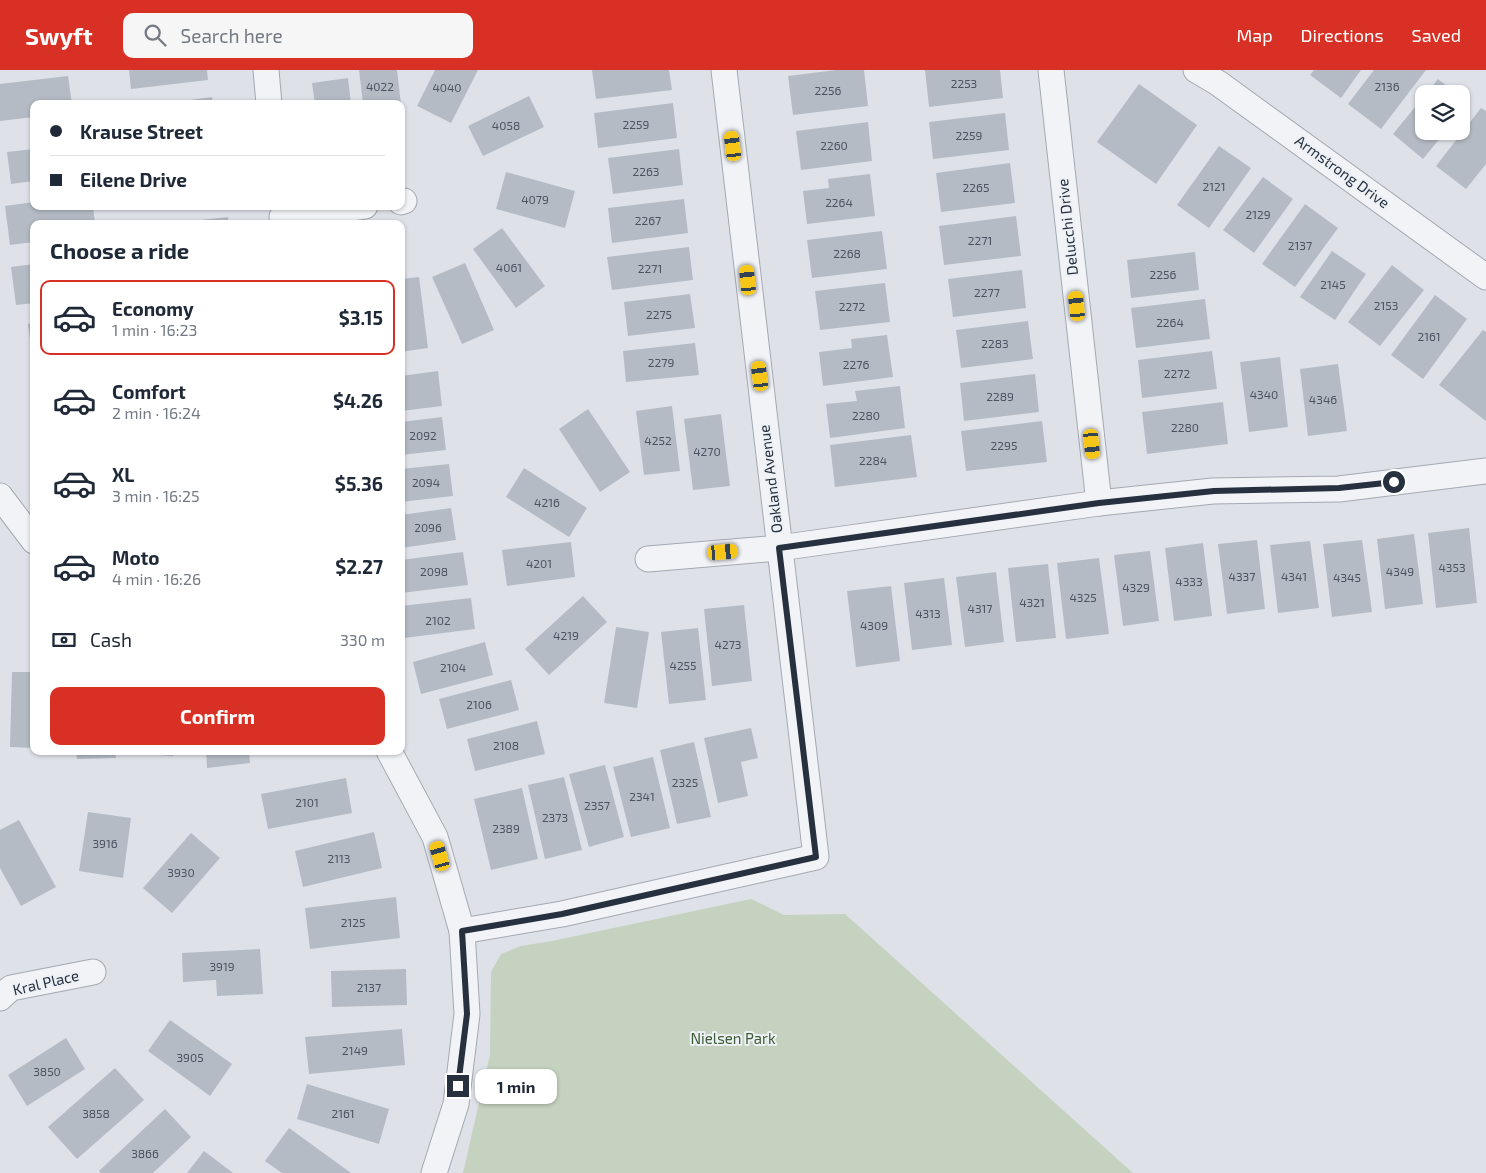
<!DOCTYPE html>
<html lang="en">
<head>
<meta charset="utf-8">
<style>
	:root { --surface:#fff; --page:#f6f6f7; --text:#1f2937; --muted:#747a83; --line:#e0e1e3; --accent:#d93025 }
	body { margin:0; font-family:"Exo 2",sans-serif; background:var(--page); color:var(--text); height:100vh; display:flex; flex-direction:column; font-size:19px; white-space:nowrap }
	* { box-sizing:border-box; margin:0 }
	p { font-size:16px; color:var(--muted) }
	.icon { flex:none; width:28px; height:28px; fill:none; stroke:currentColor; stroke-width:2; stroke-linecap:round; stroke-linejoin:round }
	.map { position:relative; flex:1; overflow:hidden }
	.panel { position:absolute; left:30px; top:150px; width:375px; height:535px; display:flex; flex-direction:column; background:var(--surface); border-radius:10px; box-shadow:0 1px 4px #0004 }
	.panel>* { flex:none }
	.hud { position:absolute; left:30px; top:30px; width:375px; height:110px; border-radius:10px; box-shadow:0 1px 4px #0004; display:grid; align-content:center; height:110px; padding:0 20px; background:var(--surface) }
	.tools { position:absolute; left:1415px; top:15px; display:grid; gap:10px }
	.tools a { display:grid; place-items:center; width:55px; height:55px; border-radius:10px; background:var(--surface); box-shadow:0 1px 4px #0004; font-size:25px }
	.end { position:absolute; width:22px; height:22px; margin:-11px; border:6px solid #27303f; background:#fff; box-shadow:0 0 0 2px #fff }
	.from { border-radius:50% }
	.bubble { position:absolute; height:35px; border-radius:10px; background:var(--surface); box-shadow:0 1px 4px #0004; font-size:16px; font-weight:700; line-height:35px; text-align:center }
	.car { position:absolute; width:15px; height:30px; margin:-15px -8px; border-radius:6px; box-shadow:0 0 4px 1px #0007; background:linear-gradient(#f5c518 24%,#345 0 40%,#f5c518 0 76%,#345 0 86%,#f5c518 0) }
	.hud b { display:flex; align-items:center; gap:18px; height:48px; font-size:19px }
	.hud b+b { border-top:1px solid var(--line) }
	.hud i { width:12px; height:12px; background:var(--text) }
	ul { padding:0; list-style:none }
	li { display:flex; align-items:center; gap:15px; height:75px; margin:0 10px 8px; padding:0 10px; border:2px solid transparent; border-radius:10px }
	li div { flex:1 }
	li b { display:block; font-size:19px }
	li em { font-style:normal; font-weight:700 }
	li.current { border-color:var(--accent) }
	li>.icon { width:45px; height:45px; stroke-width:1.5 }
	h2 { padding:0 20px; font-size:22px; line-height:60px }
	.pay { display:flex; align-items:center; gap:12px; height:55px; padding:0 20px; font-size:19px }
	.pay p { margin-inline-start:auto }
	.cta { display:flex; gap:10px; margin-top:auto; padding:10px 20px }
	.cta a { flex:1; height:58px; border-radius:10px; background:var(--accent); color:#fff; font-size:20px; font-weight:700; line-height:58px; text-align:center }
	header { display:flex; align-items:center; gap:30px; box-sizing:border-box; height:70px; padding:0 25px; background:var(--accent); color:#fff }
	header strong { font-size:24px }
	nav { display:flex; gap:28px; margin-inline-start:auto; font-size:18px }
	.search { width:350px; height:45px; background:var(--page); display:flex; align-items:center; gap:12px; box-sizing:border-box; padding:0 18px; border-radius:10px; color:var(--muted); font-size:19px }
	.map>svg:first-child { display:block }
	.green { fill:#c4d2bf }
	.building { fill:#b5bbc5 }
	.lines { fill:none; stroke-linecap:round; stroke-linejoin:round }
	.street-casing { stroke:#a3a9b2; stroke-width:27 }
	.street { stroke:#f1f3f6; stroke-width:25 }
	.route { stroke:#27303f; stroke-width:6 }
	.labels { text-anchor:middle; stroke-width:4; stroke-linejoin:round; paint-order:stroke }
	.number-label { font-size:12px; fill:#4a5360 }
	.street-label { font-size:15px; fill:#27303f; stroke:#edf1f5 }
	.park-label { font-size:15px; fill:#3c5b34; stroke:#edf1f5 }
</style>
</head>
<body>
<header>
<strong>Swyft</strong>
<div class="search"><svg class="icon" aria-label="search" viewBox="0 0 24 24"><circle cx="10" cy="10" r="6"/><path d="M15 15l6 6"/></svg>Search here</div>
<nav><a>Map</a><a>Directions</a><a>Saved</a></nav>
</header>
<div class="map">
<svg width="1486" height="1103" viewBox="0 0 1486 1103">
	<rect width="100%" height="100%" fill="#dee2e8"/>
	<polygon class="green" points="751,829 784,845 845,844 1133,1103 463,1103 490,985 491,902 501,884 521,876 552,871"/>
	<g class="building">
		<polygon points="129,0 207,0 208,10 131,19"/>
		<polygon points="359,0 397,0 401,34 363,34"/>
		<polygon points="435,0 478,0 451,53 417,36"/>
		<polygon points="592,0 669,0 672,20 596,29"/>
		<polygon points="836,0 864,0 868,36 793,45 788,6"/>
		<polygon points="925,0 1000,0 1003,28 929,37"/>
		<polygon points="1314,0 1361,0 1341,28 1310,5"/>
		<polygon points="1374,0 1426,0 1381,59 1348,34"/>
		<polygon points="68,6 72,34 34,34 34,47 0,51 0,14"/>
		<polygon points="348,8 351,34 315,34 312,13"/>
		<polygon points="1438,9 1457,24 1426,24"/>
		<polygon points="1139,14 1197,55 1156,114 1097,72"/>
		<polygon points="529,26 544,57 483,86 468,56"/>
		<polygon points="1424,26 1424,61 1446,61 1423,89 1393,64"/>
		<polygon points="212,27 213,34 168,34 168,33"/>
		<polygon points="1461,27 1468,33 1461,42"/>
		<polygon points="673,33 677,68 598,78 594,43"/>
		<polygon points="1481,38 1486,41 1486,94 1466,119 1436,96"/>
		<polygon points="1005,43 1009,80 933,89 929,52"/>
		<polygon points="868,52 872,91 801,100 796,61"/>
		<polygon points="1219,76 1251,98 1209,158 1177,135"/>
		<polygon points="34,79 34,111 11,114 7,82"/>
		<polygon points="679,79 683,115 613,124 608,88"/>
		<polygon points="1010,93 1015,133 941,142 936,103"/>
		<polygon points="506,102 575,121 565,158 496,139"/>
		<polygon points="870,104 875,146 807,154 803,121 829,118 828,109"/>
		<polygon points="1263,107 1293,129 1254,183 1223,160"/>
		<polygon points="684,129 688,163 612,173 608,138"/>
		<polygon points="34,132 34,136 93,136 95,154 34,154 34,172 10,175 5,136"/>
		<polygon points="1305,134 1338,158 1295,217 1262,194"/>
		<polygon points="1016,146 1021,186 944,195 939,156"/>
		<polygon points="228,147 228,154 183,154 183,152"/>
		<polygon points="502,158 545,216 516,238 473,179"/>
		<polygon points="882,161 887,199 812,208 807,170"/>
		<polygon points="689,177 693,210 612,220 607,187"/>
		<polygon points="1332,181 1366,204 1335,250 1300,227"/>
		<polygon points="1195,182 1199,220 1131,228 1127,190"/>
		<polygon points="465,193 494,260 462,274 432,207"/>
		<polygon points="34,194 34,233 16,235 11,197"/>
		<polygon points="1392,195 1424,220 1380,276 1348,252"/>
		<polygon points="1022,200 1026,238 953,247 948,209"/>
		<polygon points="419,207 428,278 401,282 401,209"/>
		<polygon points="885,213 890,252 820,260 815,221"/>
		<polygon points="690,224 695,258 628,266 624,232"/>
		<polygon points="1435,225 1467,249 1423,309 1391,285"/>
		<polygon points="1205,229 1210,269 1136,278 1131,238"/>
		<polygon points="1028,251 1033,289 961,298 956,260"/>
		<polygon points="34,253 34,292 33,292 28,254"/>
		<polygon points="1483,260 1486,262 1486,351 1439,315"/>
		<polygon points="887,265 893,307 823,316 819,282 852,278 851,269"/>
		<polygon points="695,273 699,305 626,312 623,281"/>
		<polygon points="1212,281 1217,319 1142,328 1138,290"/>
		<polygon points="1280,287 1288,357 1249,362 1240,292"/>
		<polygon points="1338,294 1347,361 1308,366 1300,299"/>
		<polygon points="438,301 442,336 401,341 401,306"/>
		<polygon points="1035,304 1039,342 964,351 960,313"/>
		<polygon points="900,316 905,358 830,368 826,334 857,331 855,321"/>
		<polygon points="1223,332 1228,374 1147,384 1142,342"/>
		<polygon points="672,336 680,401 644,405 636,341"/>
		<polygon points="588,339 630,402 600,422 559,359"/>
		<polygon points="721,344 730,416 693,420 684,349"/>
		<polygon points="442,347 446,380 401,385 401,352"/>
		<polygon points="1042,351 1047,392 966,401 961,361"/>
		<polygon points="911,365 917,407 835,417 830,375"/>
		<polygon points="449,394 453,426 401,432 401,399"/>
		<polygon points="524,398 587,438 569,467 506,427"/>
		<polygon points="451,438 456,470 401,478 401,445"/>
		<polygon points="1469,458 1477,533 1436,538 1428,463"/>
		<polygon points="1414,464 1423,534 1385,539 1377,469"/>
		<polygon points="1257,470 1265,539 1227,544 1218,474"/>
		<polygon points="1362,470 1372,542 1332,547 1323,474"/>
		<polygon points="1310,471 1319,538 1278,543 1270,475"/>
		<polygon points="571,472 575,507 507,516 502,480"/>
		<polygon points="1203,473 1212,546 1174,551 1165,478"/>
		<polygon points="1150,481 1159,551 1123,556 1114,485"/>
		<polygon points="463,482 468,515 401,523 401,490"/>
		<polygon points="1099,488 1109,564 1066,569 1057,493"/>
		<polygon points="1048,494 1056,568 1016,572 1008,498"/>
		<polygon points="996,502 1004,572 965,577 956,507"/>
		<polygon points="944,508 952,575 912,580 904,513"/>
		<polygon points="891,516 900,591 856,597 847,521"/>
		<polygon points="583,526 607,552 549,605 525,579"/>
		<polygon points="471,528 475,559 404,568 401,536"/>
		<polygon points="744,535 752,611 712,616 704,539"/>
		<polygon points="616,557 649,562 637,638 604,633"/>
		<polygon points="698,558 706,630 669,634 661,562"/>
		<polygon points="485,572 493,605 421,624 413,592"/>
		<polygon points="12,602 34,602 34,678 10,677"/>
		<polygon points="511,610 519,640 447,659 439,629"/>
		<polygon points="537,651 545,684 475,701 467,669"/>
		<polygon points="751,658 758,688 741,692 748,726 718,733 704,668"/>
		<polygon points="694,672 711,747 677,754 660,680"/>
		<polygon points="76,681 115,681 116,688 77,689"/>
		<polygon points="133,681 173,681 173,686 133,683"/>
		<polygon points="206,681 249,681 250,693 207,698"/>
		<polygon points="653,687 670,758 631,767 613,697"/>
		<polygon points="605,695 624,767 589,777 569,704"/>
		<polygon points="564,707 582,780 545,789 528,715"/>
		<polygon points="346,708 352,743 268,759 261,724"/>
		<polygon points="522,718 538,789 491,800 474,729"/>
		<polygon points="88,742 131,748 123,808 79,801"/>
		<polygon points="19,750 56,817 21,836 0,798 0,760"/>
		<polygon points="374,762 382,798 303,817 295,781"/>
		<polygon points="191,763 220,788 172,843 143,818"/>
		<polygon points="396,827 400,868 310,879 305,838"/>
		<polygon points="260,879 263,924 217,926 216,910 183,912 182,883"/>
		<polygon points="406,899 407,935 332,937 331,901"/>
		<polygon points="170,950 232,994 210,1026 148,981"/>
		<polygon points="402,959 405,995 309,1004 305,967"/>
		<polygon points="66,968 85,999 27,1036 8,1005"/>
		<polygon points="115,998 144,1030 77,1089 48,1057"/>
		<polygon points="307,1014 389,1039 379,1074 297,1049"/>
		<polygon points="165,1039 191,1067 153,1103 101,1103 99,1101"/>
		<polygon points="289,1058 351,1103 282,1103 265,1091"/>
		<polygon points="204,1081 233,1103 187,1103"/>
	</g>
	<g class="lines">
		<defs>
			<g id="street">
				<polyline points="266,0 269,34"/>
				<polyline points="1051,0 1099,433"/>
				<polyline points="1196,0 1218,13 1486,207"/>
				<polyline points="401,132 404,131"/>
				<polyline points="282,147 365,136"/>
				<polyline points="0,426 34,471"/>
				<polyline points="648,489 779,478 1099,433 1213,421 1339,419 1486,401"/>
				<polyline points="389,681 435,767 462,861 467,944 456,1034 434,1103"/>
				<polyline points="462,861 562,844 816,787 724,0"/>
				<polyline points="0,928 11,918 93,902"/>
			</g>
		</defs>
		<use href="#street" class="street-casing"/>
		<use href="#street" class="street"/>
	</g>
	<g class="lines">
		<polyline class="route" points="458,1016 467,944 462,861 562,844 816,787 779,478 1099,433 1214,421 1339,418 1394,412"/>
	</g>
	<g class="labels">
		<g class="number-label">
			<text x="964" y="18">2253</text>
			<text x="380" y="21">4022</text>
			<text x="1387" y="21">2136</text>
			<text x="447" y="22">4040</text>
			<text x="828" y="25">2256</text>
			<text x="636" y="59">2259</text>
			<text x="506" y="60">4058</text>
			<text x="969" y="70">2259</text>
			<text x="834" y="80">2260</text>
			<text x="646" y="106">2263</text>
			<text x="1214" y="121">2121</text>
			<text x="976" y="122">2265</text>
			<text x="535" y="134">4079</text>
			<text x="839" y="137">2264</text>
			<text x="1258" y="149">2129</text>
			<text x="648" y="155">2267</text>
			<text x="980" y="175">2271</text>
			<text x="1300" y="180">2137</text>
			<text x="847" y="188">2268</text>
			<text x="509" y="202">4061</text>
			<text x="650" y="203">2271</text>
			<text x="1163" y="209">2256</text>
			<text x="1333" y="219">2145</text>
			<text x="987" y="227">2277</text>
			<text x="1386" y="240">2153</text>
			<text x="852" y="241">2272</text>
			<text x="659" y="249">2275</text>
			<text x="1170" y="257">2264</text>
			<text x="1429" y="271">2161</text>
			<text x="995" y="278">2283</text>
			<text x="661" y="297">2279</text>
			<text x="856" y="299">2276</text>
			<text x="1177" y="308">2272</text>
			<text x="1264" y="329">4340</text>
			<text x="1000" y="331">2289</text>
			<text x="1323" y="334">4346</text>
			<text x="866" y="350">2280</text>
			<text x="1185" y="362">2280</text>
			<text x="423" y="370">2092</text>
			<text x="658" y="375">4252</text>
			<text x="1004" y="380">2295</text>
			<text x="707" y="386">4270</text>
			<text x="873" y="395">2284</text>
			<text x="426" y="417">2094</text>
			<text x="547" y="437">4216</text>
			<text x="428" y="462">2096</text>
			<text x="539" y="498">4201</text>
			<text x="1452" y="502">4353</text>
			<text x="434" y="506">2098</text>
			<text x="1400" y="506">4349</text>
			<text x="1242" y="511">4337</text>
			<text x="1294" y="511">4341</text>
			<text x="1347" y="512">4345</text>
			<text x="1189" y="516">4333</text>
			<text x="1136" y="522">4329</text>
			<text x="1083" y="532">4325</text>
			<text x="1032" y="537">4321</text>
			<text x="980" y="543">4317</text>
			<text x="928" y="548">4313</text>
			<text x="438" y="555">2102</text>
			<text x="874" y="560">4309</text>
			<text x="566" y="570">4219</text>
			<text x="728" y="579">4273</text>
			<text x="683" y="600">4255</text>
			<text x="453" y="602">2104</text>
			<text x="479" y="639">2106</text>
			<text x="506" y="680">2108</text>
			<text x="685" y="717">2325</text>
			<text x="642" y="731">2341</text>
			<text x="307" y="737">2101</text>
			<text x="597" y="740">2357</text>
			<text x="555" y="752">2373</text>
			<text x="506" y="763">2389</text>
			<text x="105" y="778">3916</text>
			<text x="339" y="793">2113</text>
			<text x="181" y="807">3930</text>
			<text x="353" y="857">2125</text>
			<text x="222" y="901">3919</text>
			<text x="369" y="922">2137</text>
			<text x="355" y="985">2149</text>
			<text x="190" y="992">3905</text>
			<text x="47" y="1006">3850</text>
			<text x="96" y="1048">3858</text>
			<text x="343" y="1048">2161</text>
			<text x="145" y="1088">3866</text>
		</g>
		<g class="street-label">
			<text transform="translate(1342 102) rotate(36)" y="5">Armstrong Drive</text>
			<text transform="translate(1068 157) rotate(-96)" y="5">Delucchi Drive</text>
			<text transform="translate(771 409) rotate(-97)" y="5">Oakland Avenue</text>
			<text transform="translate(46 913) rotate(-13)" y="5">Kral Place</text>
		</g>
		<g class="park-label">
			<text x="733" y="974">Nielsen Park</text>
		</g>
	</g>
</svg>
<div class="tools">
<a><svg class="icon" aria-label="layers" viewBox="0 0 24 24"><path d="M12 4l9 5-9 5-9-5zM3 14l9 5 9-5"/></svg></a>
</div>
<i class="end from" style="left:1394px;top:412px"></i>
<i class="end" style="left:458px;top:1016px"></i>
<div class="bubble" style="left:475px;top:999px;width:82px">1 min</div>
<i class="car" style="left:733px;top:76px;rotate:353deg"></i>
<i class="car" style="left:748px;top:210px;rotate:354deg"></i>
<i class="car" style="left:1077px;top:236px;rotate:354deg"></i>
<i class="car" style="left:760px;top:306px;rotate:353deg"></i>
<i class="car" style="left:1092px;top:374px;rotate:174deg"></i>
<i class="car" style="left:723px;top:482px;rotate:85deg"></i>
<i class="car" style="left:440px;top:786px;rotate:344deg"></i>
<div class="hud">
<b><i class="from"></i>Krause Street</b>
<b><i></i>Eilene Drive</b>
</div>
<section class="panel">
<h2>Choose a ride</h2>
<ul>
<li class="current"><svg class="icon" aria-label="car" viewBox="0 0 24 24"><path d="M5 17H2v-5l4-1 3-4h7l3 4 3 1v5h-3M9 17h6M6 11h13"/><circle cx="7" cy="17" r="2"/><circle cx="17" cy="17" r="2"/></svg><div><b>Economy</b><p>1 min · 16:23</p></div><em>$3.15</em></li>
<li><svg class="icon" aria-label="car" viewBox="0 0 24 24"><path d="M5 17H2v-5l4-1 3-4h7l3 4 3 1v5h-3M9 17h6M6 11h13"/><circle cx="7" cy="17" r="2"/><circle cx="17" cy="17" r="2"/></svg><div><b>Comfort</b><p>2 min · 16:24</p></div><em>$4.26</em></li>
<li><svg class="icon" aria-label="car" viewBox="0 0 24 24"><path d="M5 17H2v-5l4-1 3-4h7l3 4 3 1v5h-3M9 17h6M6 11h13"/><circle cx="7" cy="17" r="2"/><circle cx="17" cy="17" r="2"/></svg><div><b>XL</b><p>3 min · 16:25</p></div><em>$5.36</em></li>
<li><svg class="icon" aria-label="car" viewBox="0 0 24 24"><path d="M5 17H2v-5l4-1 3-4h7l3 4 3 1v5h-3M9 17h6M6 11h13"/><circle cx="7" cy="17" r="2"/><circle cx="17" cy="17" r="2"/></svg><div><b>Moto</b><p>4 min · 16:26</p></div><em>$2.27</em></li>
</ul>
<div class="pay"><svg class="icon" aria-label="cash" viewBox="0 0 24 24"><path d="M3 7h18v10H3z"/><circle cx="12" cy="12" r="2"/></svg>Cash<p>330 m</p></div>
<div class="cta"><a>Confirm</a></div>
</section>
</div>
</body>
</html>
